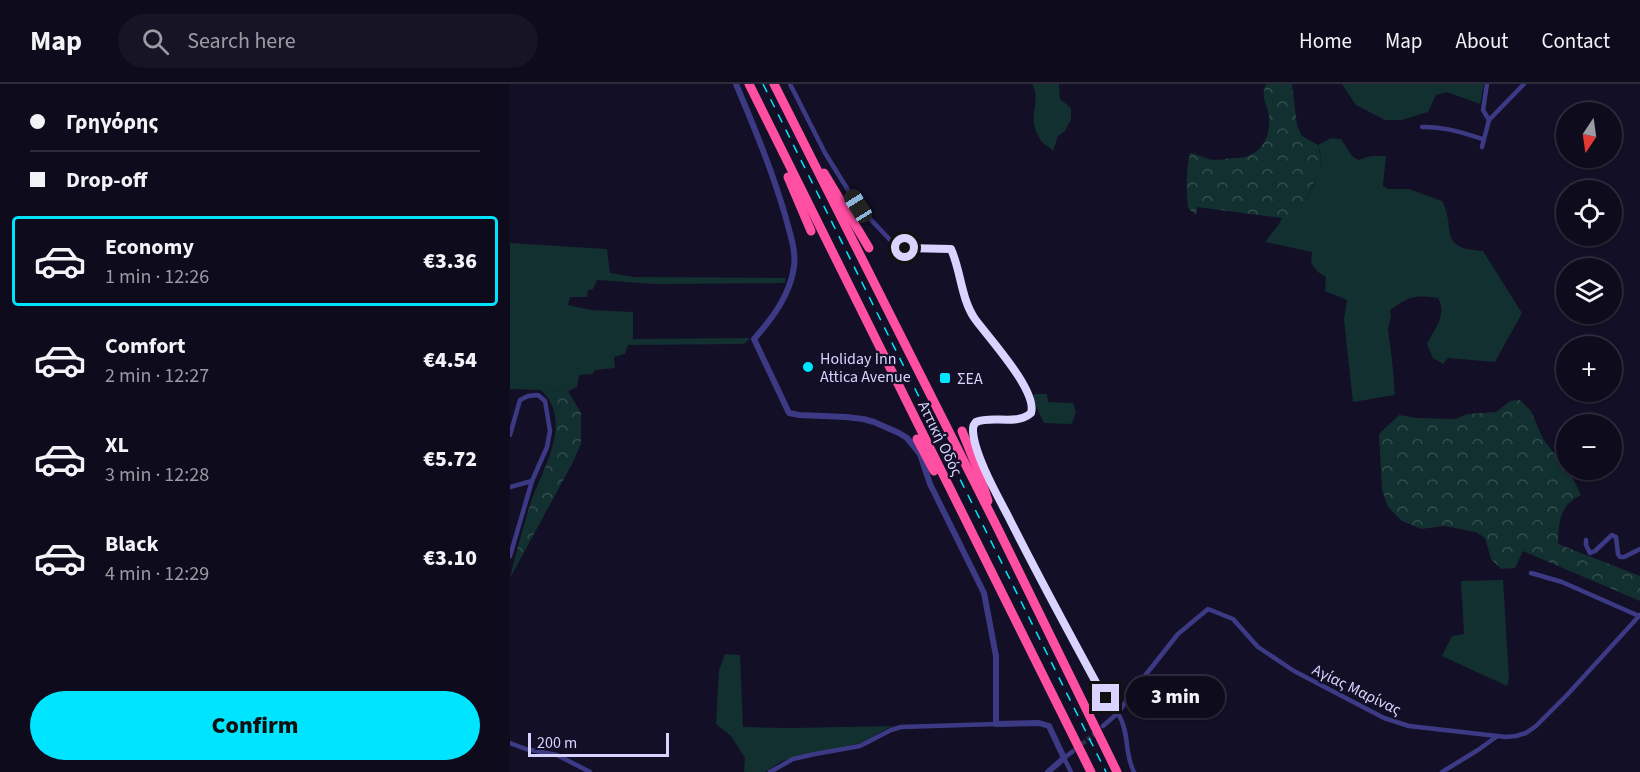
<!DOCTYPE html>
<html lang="en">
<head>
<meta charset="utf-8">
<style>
	:root { --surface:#0e0b1c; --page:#171425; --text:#f1f3f6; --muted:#9b9ba3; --line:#2e2b3b; --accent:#00e5ff }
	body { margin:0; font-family:"Source Sans 3",sans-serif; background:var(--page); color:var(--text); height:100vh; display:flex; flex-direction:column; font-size:22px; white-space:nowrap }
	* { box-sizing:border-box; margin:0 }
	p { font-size:20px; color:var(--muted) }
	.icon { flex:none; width:33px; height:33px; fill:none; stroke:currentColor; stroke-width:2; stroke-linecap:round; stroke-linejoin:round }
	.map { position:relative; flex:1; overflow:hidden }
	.details { display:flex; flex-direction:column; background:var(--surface); width:510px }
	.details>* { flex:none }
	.banner { display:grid; align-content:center; height:132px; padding:0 30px; background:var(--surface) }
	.needle { width:39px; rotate:193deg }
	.fabs { position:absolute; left:1046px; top:18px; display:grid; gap:12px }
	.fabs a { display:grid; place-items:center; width:66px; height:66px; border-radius:50%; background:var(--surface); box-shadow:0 2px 4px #0004,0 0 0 2px var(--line); font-size:30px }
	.scale { position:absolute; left:18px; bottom:15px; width:141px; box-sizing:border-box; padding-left:6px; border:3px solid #d9d4ff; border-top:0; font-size:16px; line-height:21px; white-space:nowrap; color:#d9d4ff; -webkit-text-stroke:4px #130f26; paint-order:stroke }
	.end { position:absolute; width:27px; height:27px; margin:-14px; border:8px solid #d9d4ff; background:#111; box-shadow:0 0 0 3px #111 }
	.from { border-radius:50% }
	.bubble { position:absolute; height:42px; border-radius:21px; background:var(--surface); box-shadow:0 2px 4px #0004,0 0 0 2px var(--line); font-size:20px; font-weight:800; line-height:42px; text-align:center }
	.car { position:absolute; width:18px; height:36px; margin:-18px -9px; border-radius:8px; box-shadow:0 0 4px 2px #0007; background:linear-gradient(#222 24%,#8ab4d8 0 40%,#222 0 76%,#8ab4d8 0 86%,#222 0) }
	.banner b { display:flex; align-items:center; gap:21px; height:57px; font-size:22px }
	.banner b+b { border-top:2px solid var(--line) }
	.banner i { width:15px; height:15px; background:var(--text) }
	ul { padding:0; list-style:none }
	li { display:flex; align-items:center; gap:18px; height:90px; margin:0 12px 9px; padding:0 18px; border:3px solid transparent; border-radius:6px }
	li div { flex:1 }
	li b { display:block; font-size:22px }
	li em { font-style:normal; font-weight:800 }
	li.on { border-color:var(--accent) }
	li>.icon { width:54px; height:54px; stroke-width:1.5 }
	.primary-button { display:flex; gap:12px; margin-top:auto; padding:12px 30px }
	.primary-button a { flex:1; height:69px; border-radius:36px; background:var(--accent); color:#111; font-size:24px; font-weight:800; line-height:69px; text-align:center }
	header { display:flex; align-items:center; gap:36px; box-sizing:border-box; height:84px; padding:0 30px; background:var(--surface); border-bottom:2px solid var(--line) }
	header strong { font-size:28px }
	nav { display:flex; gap:33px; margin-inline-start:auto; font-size:21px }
	.search { width:420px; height:54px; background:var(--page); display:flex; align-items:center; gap:15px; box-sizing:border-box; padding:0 21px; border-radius:33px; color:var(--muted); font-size:22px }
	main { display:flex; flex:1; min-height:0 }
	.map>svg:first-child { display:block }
	.green { fill:#12302f }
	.forest { fill:url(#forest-crowns) }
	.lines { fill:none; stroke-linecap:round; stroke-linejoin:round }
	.minor-tunnel { stroke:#312d47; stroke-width:4.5; stroke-dasharray:4.5 2; stroke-linecap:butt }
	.minor { stroke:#3d3a85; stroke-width:4.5 }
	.tertiary { stroke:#3d3a85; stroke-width:6 }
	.motorway { stroke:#ff4fa3; stroke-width:9 }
	.rail { stroke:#00e5ff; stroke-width:1.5; stroke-dasharray:9 8; stroke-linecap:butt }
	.route { stroke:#d9d4ff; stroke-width:8 }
	.poi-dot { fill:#00e5ff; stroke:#130f26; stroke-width:2 }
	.labels { text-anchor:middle; stroke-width:4.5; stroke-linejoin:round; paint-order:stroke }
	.poi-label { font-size:16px; fill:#d9d4ff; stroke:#130f26; text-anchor:start }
	.street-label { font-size:16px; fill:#d9d4ff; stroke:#130f26 }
</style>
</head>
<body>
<header>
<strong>Map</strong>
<div class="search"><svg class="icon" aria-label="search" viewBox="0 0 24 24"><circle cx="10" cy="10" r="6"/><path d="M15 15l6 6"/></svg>Search here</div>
<nav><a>Home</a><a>Map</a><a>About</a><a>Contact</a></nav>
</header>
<main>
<section class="details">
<div class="banner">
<b><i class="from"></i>Γρηγόρης</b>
<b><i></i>Drop-off</b>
</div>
<ul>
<li class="on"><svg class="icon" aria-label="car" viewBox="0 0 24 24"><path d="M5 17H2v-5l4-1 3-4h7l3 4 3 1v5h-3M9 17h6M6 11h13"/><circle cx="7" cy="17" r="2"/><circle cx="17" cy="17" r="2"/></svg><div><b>Economy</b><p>1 min · 12:26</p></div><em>€3.36</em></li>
<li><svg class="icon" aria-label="car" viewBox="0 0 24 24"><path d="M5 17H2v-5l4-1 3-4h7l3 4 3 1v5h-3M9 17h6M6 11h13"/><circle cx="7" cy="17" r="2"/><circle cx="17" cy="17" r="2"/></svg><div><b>Comfort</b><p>2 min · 12:27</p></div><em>€4.54</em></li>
<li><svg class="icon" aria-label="car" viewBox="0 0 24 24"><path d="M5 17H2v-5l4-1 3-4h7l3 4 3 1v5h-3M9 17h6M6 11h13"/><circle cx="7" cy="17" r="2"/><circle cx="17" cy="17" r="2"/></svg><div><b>XL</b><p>3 min · 12:28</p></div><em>€5.72</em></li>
<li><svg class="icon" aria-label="car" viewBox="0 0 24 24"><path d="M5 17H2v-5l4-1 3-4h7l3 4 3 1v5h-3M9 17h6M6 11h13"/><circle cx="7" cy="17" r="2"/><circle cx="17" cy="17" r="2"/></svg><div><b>Black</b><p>4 min · 12:29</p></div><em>€3.10</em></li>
</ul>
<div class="primary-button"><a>Confirm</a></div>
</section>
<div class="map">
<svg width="1130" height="688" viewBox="0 0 1130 688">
	<defs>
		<pattern id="forest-crowns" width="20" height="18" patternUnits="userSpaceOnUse" patternTransform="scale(1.5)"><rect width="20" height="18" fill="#12302f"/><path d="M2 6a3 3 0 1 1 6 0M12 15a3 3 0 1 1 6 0" fill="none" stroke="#344d4e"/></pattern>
	</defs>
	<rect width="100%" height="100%" fill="#130f26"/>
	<g class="green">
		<path d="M522 0H549L550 15 561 24V35L555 47 548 52 543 67C540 63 536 62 532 58 529 54 524 44 524 39 522 25 530 14 522 0Z"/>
		<polygon points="832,0 974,0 970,20 937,8 926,11 918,28 892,36 875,36 846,21"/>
		<path d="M821 54 831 55 842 72 848 76 861 72H876L873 102 878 105H899L932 117C947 145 926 164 973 167L1012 229 985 278 938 274 933 280 923 274 917 260C924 244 938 232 928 214 903 211 901 212 880 226L881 232 878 245 882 275 885 311 843 318 834 236 837 216 815 207 816 193 808 188 801 179 802 168 755 158 769 140 777 141C789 129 811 93 811 75 811 71 810 66 808 61Z"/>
		<polygon points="0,159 97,165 100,189 124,193 276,194 275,199 145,200 87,196 83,205 78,206 77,213 60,213 58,221 81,226 123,228 123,255 240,254 234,260 118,261 115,270 104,273 105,284 85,286 83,290 69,291 67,303 58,307 0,305"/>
		<polygon points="525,310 537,310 538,318 563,319 566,327 562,340 534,339 523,315 523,312"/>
		<polygon points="993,496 999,594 997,602 932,572 942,552 954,550 951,497"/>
		<polygon points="215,570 230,571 233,643 282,644 382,642 351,659 297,670 272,677 255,688 234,688 235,674 221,652 206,640 209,586"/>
	</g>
	<g class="forest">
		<path d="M756 0H782L787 41 792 52 808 61 811 74 810 87 788 130 777 142 769 140 772 134 687 123 686 131 678 124C676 105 676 87 680 69 687 70 692 73 698 75 706 77 714 75 722 74 727 74 735 74 740 71 756 64 760 48 759 32 757 17 750 16 756 0Z"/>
		<path d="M31 306 58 307 71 329V360L62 380 0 494C6 469 13 443 21 418 33 383 64 338 31 306Z"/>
		<path d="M1010 316 1021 327 1033 355 1062 393 1071 411C1049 422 1049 437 1048 460L1130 492V517L1013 467 1005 484 991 485 981 475 975 454 966 448 934 442 911 445 892 437 878 423 872 406 869 350 889 331 906 334 946 335 957 330 986 328 1000 317Z"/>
	</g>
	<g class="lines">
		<polyline class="minor-tunnel" points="562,668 588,647"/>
		<g class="minor">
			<path d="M280 0 315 69 348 122 382 158 388 163 395 164 441 165C451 186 451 216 465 235 478 253 528 307 521 329 506 342 483 331 466 338 458 352 475 385 481 399 499 436 518 472 537 509 554 540 569 572 587 602 594 612 604 620 609 631 620 651 614 669 624 688"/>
			<polyline points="977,0 973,26 979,36"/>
			<path d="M912 43C933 42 953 49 973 55"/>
			<polyline points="972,63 979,36 1014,0"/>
			<polyline points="0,351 10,316 18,312 28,311 35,317 40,347 37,363 22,397 0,472"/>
			<polyline points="0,403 22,397"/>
			<polyline points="1076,456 1076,461 1080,469 1085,467 1102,451 1106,453 1108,470 1110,473 1114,473 1130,465"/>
			<polyline points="1021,489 1052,498 1129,532"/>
			<polyline points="593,642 608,629 626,603 668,550 698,525 723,535 748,563 784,587 874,634 899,642 996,653 1006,652 1016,649 1026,642 1057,611 1130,531"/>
			<polyline points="0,659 16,665 47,671 80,688"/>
			<polyline points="260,688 283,675 305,670 350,662 381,646 391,643 486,640"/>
			<polyline points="561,688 554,674 562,668"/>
			<polyline points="932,688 968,666 986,653"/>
		</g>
		<path class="tertiary" d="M226 0C245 45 264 91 277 138 281 153 286 168 284 183 280 211 262 235 244 255L279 329 289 331 336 333 353 335 364 338 389 349 397 354 410 370 420 400 474 509 486 572V640L529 639 539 642 554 674 538 688"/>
		<g class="motorway">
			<polyline points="239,0 581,688"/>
			<polyline points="264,0 488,445 607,688"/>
			<polyline points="314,89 359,164"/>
			<polyline points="278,93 301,147"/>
			<polyline points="452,347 469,389 478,417"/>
			<polyline points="407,355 424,387"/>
		</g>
		<polyline class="rail" points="253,0 596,688"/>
	</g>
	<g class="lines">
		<path class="route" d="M395 164 441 165C451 187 451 215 465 235 478 253 528 307 521 329 506 342 483 331 466 338 463 342 463 342 463 347 464 370 487 411 498 432 527 490 558 547 589 604L596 614"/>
	</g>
	<g class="poi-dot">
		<circle cx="298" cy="283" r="6"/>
		<rect x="429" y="288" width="12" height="12" rx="3"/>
	</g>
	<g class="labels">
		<g class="poi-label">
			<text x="310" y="280">Holiday Inn<tspan x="310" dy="18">Attica Avenue</tspan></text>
			<text x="447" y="300">ΣΕΑ</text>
		</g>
		<g class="street-label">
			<text transform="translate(431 354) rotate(64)" y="6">Αττική Οδός</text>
			<text transform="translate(847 605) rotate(26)" y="6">Αγίας Μαρίνας</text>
		</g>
	</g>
</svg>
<div class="fabs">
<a><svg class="needle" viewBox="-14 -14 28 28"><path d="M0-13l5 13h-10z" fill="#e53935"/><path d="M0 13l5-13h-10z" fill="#9b9ba3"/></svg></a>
<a><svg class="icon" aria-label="locate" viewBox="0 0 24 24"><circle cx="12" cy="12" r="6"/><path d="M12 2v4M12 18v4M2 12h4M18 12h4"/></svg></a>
<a><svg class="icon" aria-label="layers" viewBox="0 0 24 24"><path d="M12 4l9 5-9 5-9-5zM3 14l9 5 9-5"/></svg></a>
<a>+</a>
<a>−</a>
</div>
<div class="scale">200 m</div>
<i class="end from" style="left:395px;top:164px"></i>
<i class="end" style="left:596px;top:614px"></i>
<div class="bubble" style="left:616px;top:592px;width:99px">3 min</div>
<i class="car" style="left:348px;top:122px;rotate:328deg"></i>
</div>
</main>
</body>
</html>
